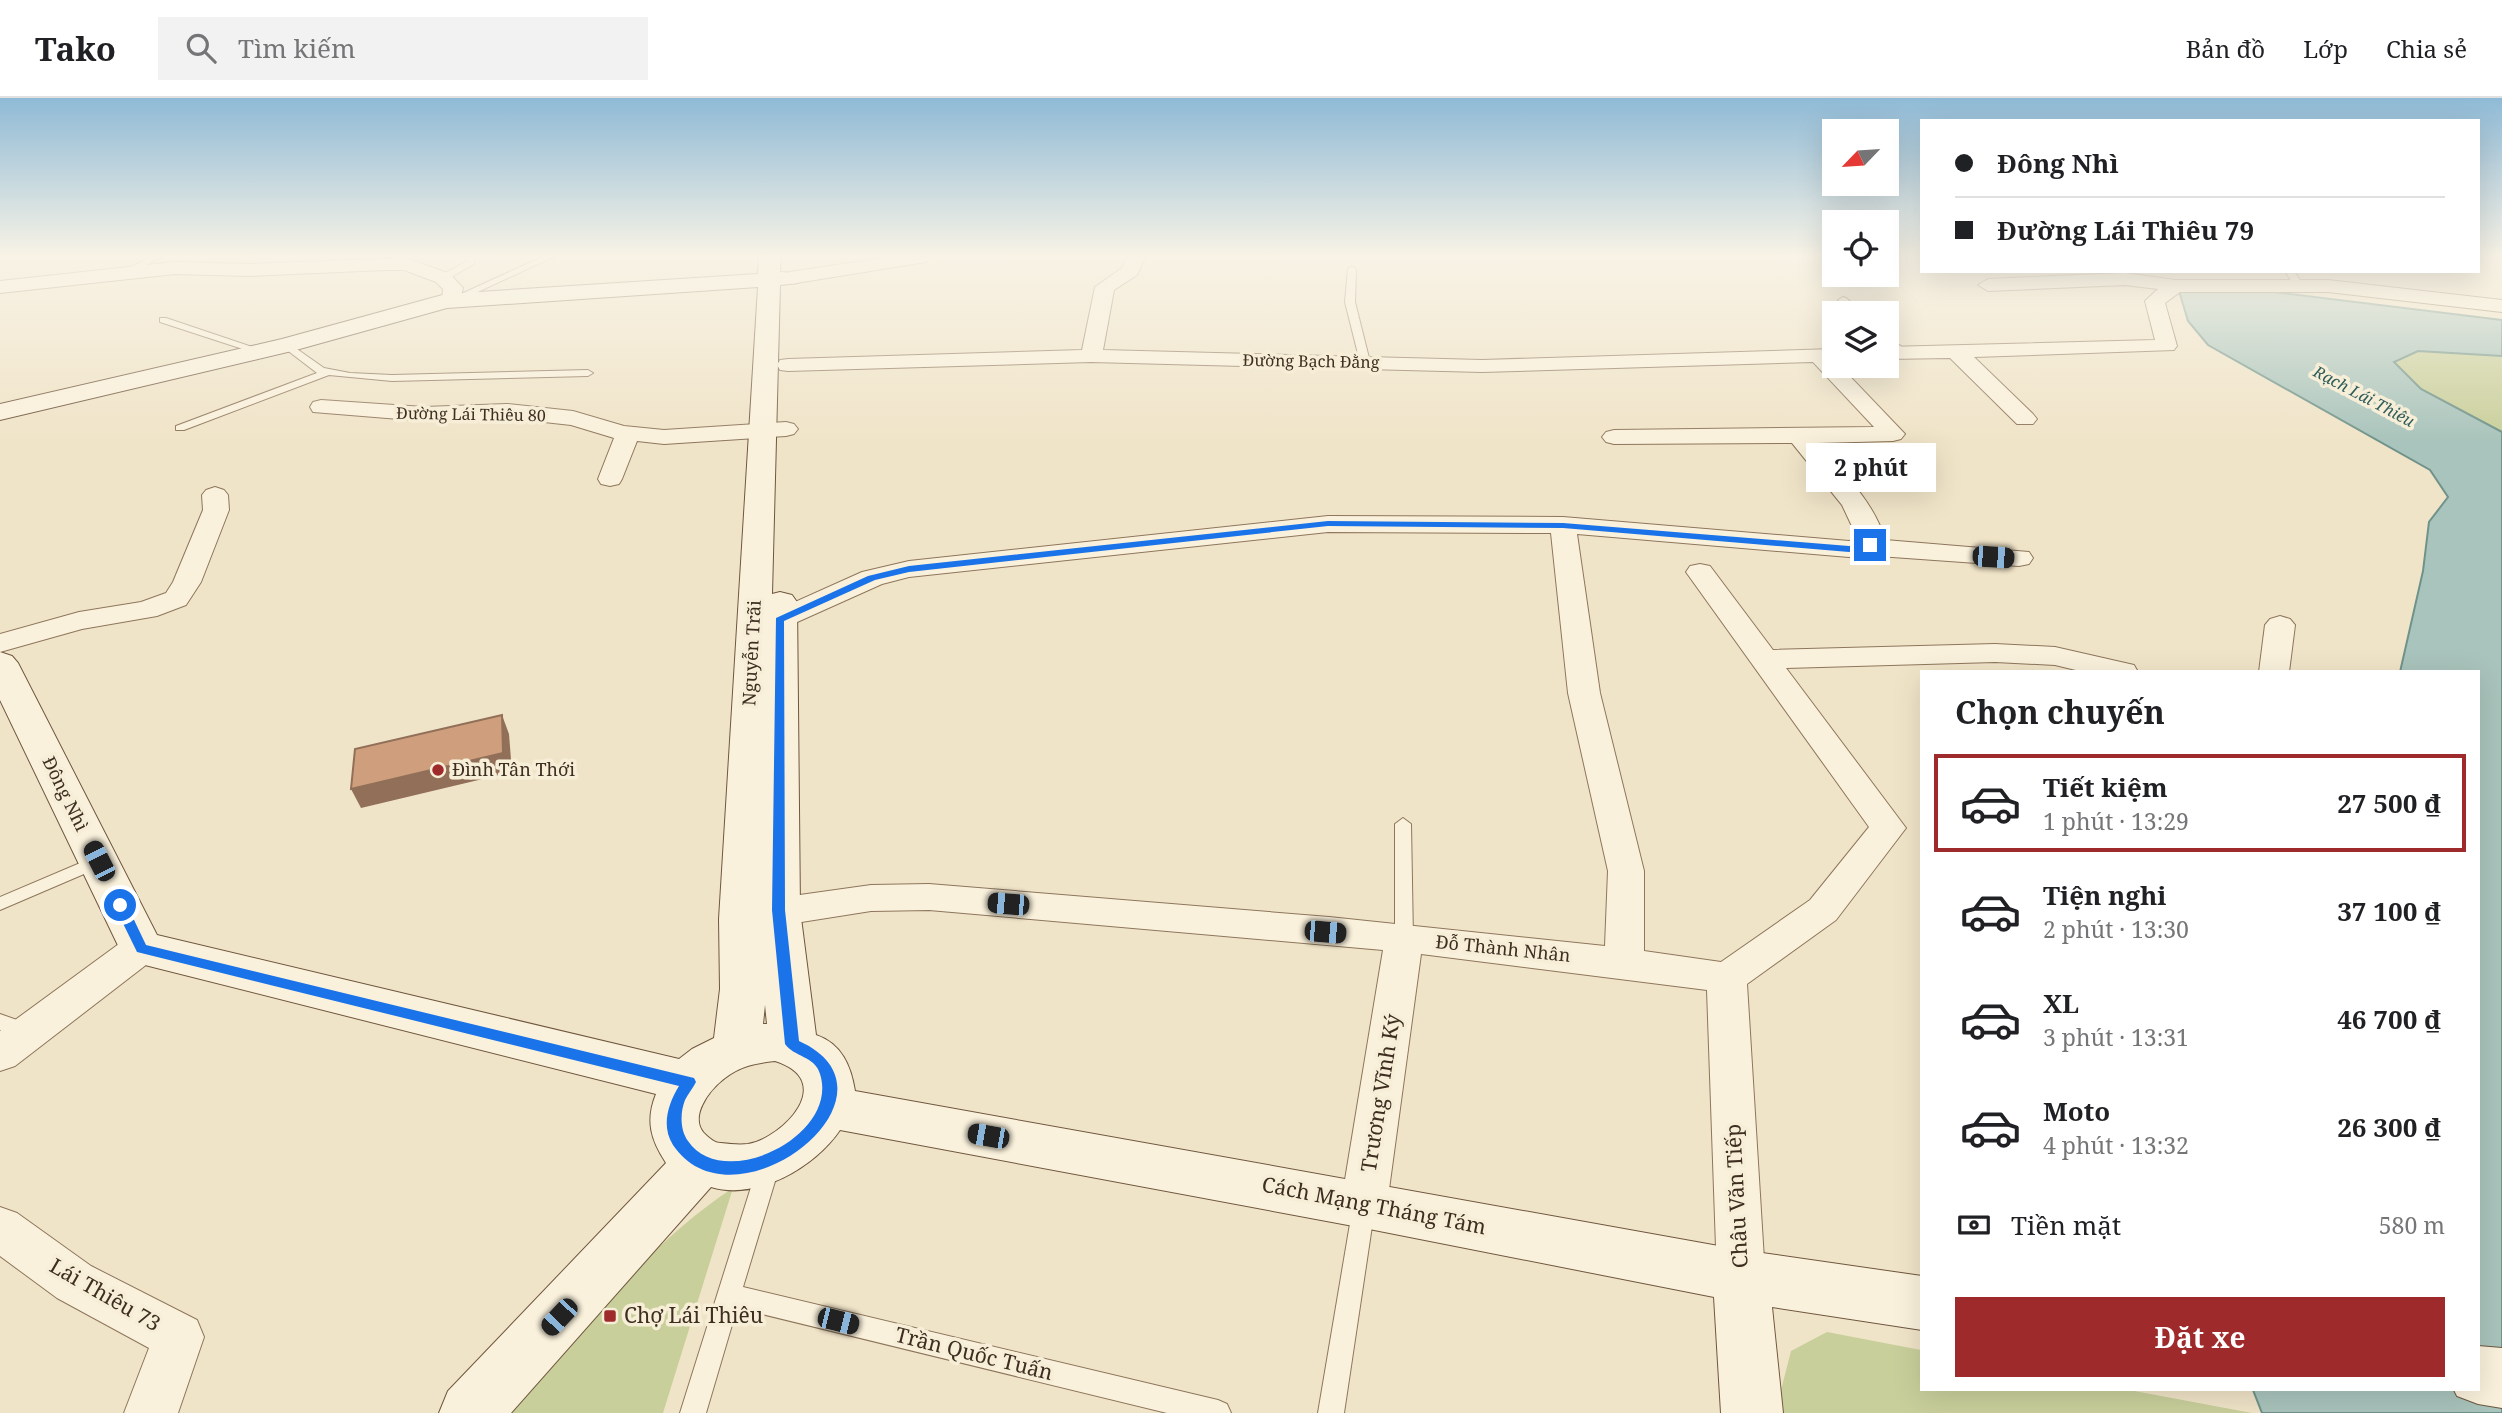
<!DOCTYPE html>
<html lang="vi">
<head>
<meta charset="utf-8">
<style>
	:root { --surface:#fff; --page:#f2f2f2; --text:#202124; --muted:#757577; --line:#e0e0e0; --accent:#9e2a2b }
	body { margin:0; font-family:"Noto Serif",serif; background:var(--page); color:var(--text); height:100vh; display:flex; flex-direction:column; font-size:26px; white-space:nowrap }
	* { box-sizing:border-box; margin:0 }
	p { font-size:23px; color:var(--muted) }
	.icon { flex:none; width:38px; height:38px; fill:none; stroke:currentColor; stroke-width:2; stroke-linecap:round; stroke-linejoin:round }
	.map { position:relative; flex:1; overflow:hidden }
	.side { position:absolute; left:1920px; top:572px; width:560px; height:721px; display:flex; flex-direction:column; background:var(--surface); border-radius:0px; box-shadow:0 7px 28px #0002 }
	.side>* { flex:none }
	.banner { position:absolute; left:1920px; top:21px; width:560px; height:154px; border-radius:0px; box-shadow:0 7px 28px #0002; display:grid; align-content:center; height:154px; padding:0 35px; background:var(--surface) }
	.needle { width:46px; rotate:245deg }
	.buttons { position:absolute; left:1822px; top:21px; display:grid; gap:14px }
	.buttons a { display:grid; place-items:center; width:77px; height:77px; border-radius:0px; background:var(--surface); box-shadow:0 7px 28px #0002; font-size:35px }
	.end { position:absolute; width:32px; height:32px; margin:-16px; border:9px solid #1a73e8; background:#fff; box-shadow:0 0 0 4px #fff }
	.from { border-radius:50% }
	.bubble { position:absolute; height:49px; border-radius:0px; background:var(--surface); box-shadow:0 7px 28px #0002; font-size:23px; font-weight:700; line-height:49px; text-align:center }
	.car { position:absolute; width:21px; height:42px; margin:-21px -10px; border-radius:9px; box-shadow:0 0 5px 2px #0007; background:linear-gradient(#222 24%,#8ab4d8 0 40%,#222 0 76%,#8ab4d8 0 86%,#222 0) }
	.banner b { display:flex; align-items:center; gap:24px; height:66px; font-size:26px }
	.banner b+b { border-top:2px solid var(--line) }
	.banner i { width:18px; height:18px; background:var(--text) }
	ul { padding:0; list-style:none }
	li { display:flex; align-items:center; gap:21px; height:98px; margin:0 14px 10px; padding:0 21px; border:4px solid transparent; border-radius:0px }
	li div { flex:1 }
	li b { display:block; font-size:26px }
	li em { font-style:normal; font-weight:700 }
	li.selected { border-color:var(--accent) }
	li>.icon { width:63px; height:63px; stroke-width:1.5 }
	h2 { padding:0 35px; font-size:32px; line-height:84px }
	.pay { display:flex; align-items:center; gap:18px; height:77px; padding:0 35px; font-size:26px }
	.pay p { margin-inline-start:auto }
	.cta { display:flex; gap:14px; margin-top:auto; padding:14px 35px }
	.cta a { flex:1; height:80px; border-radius:0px; background:var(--accent); color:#fff; font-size:28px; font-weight:700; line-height:80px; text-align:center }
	header { display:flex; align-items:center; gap:42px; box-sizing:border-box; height:98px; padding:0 35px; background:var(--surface); border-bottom:2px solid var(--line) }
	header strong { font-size:33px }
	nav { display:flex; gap:38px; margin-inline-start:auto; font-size:24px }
	.search { width:490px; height:63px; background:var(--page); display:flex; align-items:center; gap:18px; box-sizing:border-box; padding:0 24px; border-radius:0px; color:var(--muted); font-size:26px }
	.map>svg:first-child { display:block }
	.green { fill:#c9cf9b }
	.water { fill:#a9c4bc; stroke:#6f938a; stroke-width:2 }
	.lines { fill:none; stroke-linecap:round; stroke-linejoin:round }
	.lane-casing { stroke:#8d765c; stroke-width:2 }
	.street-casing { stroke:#8d765c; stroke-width:2 }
	.secondary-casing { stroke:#6f573f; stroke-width:2 }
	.lane { fill:#faf1dc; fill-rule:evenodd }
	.street { fill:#faf1dc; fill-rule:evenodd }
	.secondary { fill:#faf1dc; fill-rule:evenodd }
	.shaded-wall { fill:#916f58 }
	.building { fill:#cf9f7d; stroke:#916f58; stroke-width:2 }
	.route { fill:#1a73e8 }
	.poi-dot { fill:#9e2a2b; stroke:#f7eed8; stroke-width:2.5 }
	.labels { text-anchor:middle; stroke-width:7; stroke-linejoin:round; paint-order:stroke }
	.far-street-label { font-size:16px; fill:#3d2e20; stroke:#f7eed8 }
	.far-water-label { font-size:16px; font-style:italic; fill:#2f5d5a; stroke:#f7eed8 }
	.street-label { font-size:18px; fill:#3d2e20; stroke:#f7eed8 }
	.poi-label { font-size:18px; fill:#3d2e20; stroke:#f7eed8; text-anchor:start }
	.near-street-label { font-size:21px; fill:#3d2e20; stroke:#f7eed8 }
	.near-poi-label { font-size:21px; fill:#3d2e20; stroke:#f7eed8; text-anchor:start }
</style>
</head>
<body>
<header>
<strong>Tako</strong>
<div class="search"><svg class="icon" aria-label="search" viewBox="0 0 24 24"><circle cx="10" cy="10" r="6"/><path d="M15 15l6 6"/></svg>Tìm kiếm</div>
<nav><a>Bản đồ</a><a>Lớp</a><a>Chia sẻ</a></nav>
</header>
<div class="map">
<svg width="2502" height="1315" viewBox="0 0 2502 1315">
	<rect width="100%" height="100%" fill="#f0e4c8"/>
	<g class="green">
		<polygon points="2418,253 2502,258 2502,334 2421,291 2394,264"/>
		<path d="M733 1090 663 1315H507C575 1240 648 1145 733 1090Z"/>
		<polygon points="1827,1234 1921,1252 1922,1292 2129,1292 2252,1315 1783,1315 1781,1292 1791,1253"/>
	</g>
	<polygon class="water" points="2179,193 2266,193 2502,222 2502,258 2418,253 2394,264 2421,291 2502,334 2502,1315 2262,1315 2253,1292 2478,1292 2478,574 2400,574 2423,473 2429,424 2448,399 2430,372 2208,247 2188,223"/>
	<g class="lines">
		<defs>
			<g id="lane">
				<polygon points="151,159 162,159 126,177 119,175"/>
				<polygon points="467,159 475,159 474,166 446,182 440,182 440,178 467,163"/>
				<polygon points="542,159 553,159 456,204 448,202"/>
				<polygon points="1352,168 1356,171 1355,204 1370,264 1365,267 1360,264 1345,204 1348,171"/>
				<polygon points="2285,173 2294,173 2303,187 2301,189 2295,189"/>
				<polygon points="1843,199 1846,200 1864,215 1854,215 1838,202"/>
				<polygon points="160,220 166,220 264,253 255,255 160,224"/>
				<polygon points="1886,237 1907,253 1907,257 1899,257 1886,246"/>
				<polygon points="287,244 324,270 350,275 392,277 588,272 593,275 588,278 392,283 329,277 184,332 176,332 176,328 317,275 283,249 282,247"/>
				<polygon points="1403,720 1411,726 1413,841 1410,846 1404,848 1398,846 1395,841 1395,726"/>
				<polygon points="99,757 105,759 108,763 105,767 0,812 0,799"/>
				<polygon points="0,916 34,928 37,933 34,938 27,941 0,932"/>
				<polygon points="768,1061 776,1063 779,1070 743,1189 1218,1302 1227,1306 1231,1315 1167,1315 737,1210 706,1315 680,1315 757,1070 760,1063"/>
				<polygon points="1364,1098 1372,1101 1375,1108 1344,1315 1318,1315 1353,1108 1356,1101"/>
			</g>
			<g id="street">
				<polygon points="889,159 935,159 926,164 790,186 781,180 790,174"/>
				<path d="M1127 159H1145L1137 177 1114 192 1103 252 1482 262 1834 251V268H1840L1905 336 1901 341 1893 343 1817 345C1842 373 1875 405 1885 442L2029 454 2033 460 2029 466 2019 468 1864 457 1849 459 1577 436 1600 595 1644 773V853L1721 864 1810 802 1869 729 1686 474 1690 468 1700 466 1710 468 1773 552 1995 546 2055 549 2134 567 2138 574H2084L2055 567 1995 564 1786 570 1906 730 1836 822 1747 886 1765 1178 1758 1194 1741 1201 1724 1194 1717 1178 1707 892 1421 856 1387 1106 1381 1121 1364 1127 1347 1121 1341 1106 1383 852 929 812 871 813 757 831 744 827 738 817 744 807 757 803 871 787 929 786 1329 819 1605 848 1608 773 1568 595 1551 435 1328 434 909 479 882 486 766 538 756 541 746 538 741 532 746 526 862 474 909 463 1328 418 1563 419 1849 443 1858 441 1842 407 1792 345 1614 346 1606 344 1602 339 1606 334 1614 332 1874 329 1813 264 1482 274 1091 264 788 273 780 272 777 267 780 262 788 261 1082 252 1095 189 1122 170Z"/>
				<polygon points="406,160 450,176 463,190 459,206 445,206 442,202 443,191 436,184 404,172 385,172 250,178 175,176 0,195 0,183 175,164 250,166"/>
				<polygon points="2125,175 2175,182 2328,182 2502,202 2502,214 2328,194 2180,194 2165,205 2177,248 2174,252 1974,259 2033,316 2037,321 2033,326 2017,326 1950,260 1886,261 1886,249 2155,242 2145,203 2158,191 2125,187 1988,193 1978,187 1988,181"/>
				<polygon points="321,302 424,309 507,306 573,313 624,328 664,332 786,324 794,326 798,331 794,336 786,338 664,346 637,343 622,381 619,386 610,388 601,386 598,381 614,340 571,327 507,320 424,323 313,314 310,309 313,304"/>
				<polygon points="215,389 224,392 228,397 229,412 201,484 186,507 157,518 82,531 0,554 0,536 79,514 141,504 166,495 173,484 203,412 202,397 206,392"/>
				<polygon points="2280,518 2290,521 2295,527 2289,574 2259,574 2265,527 2270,521"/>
				<polygon points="141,836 155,840 161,850 155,860 15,968 0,973 0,933 127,840"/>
				<polygon points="0,1109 17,1115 91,1168 197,1222 204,1239 178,1315 124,1315 149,1250 57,1200 0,1158"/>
			</g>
			<g id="secondary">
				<path d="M759 159H781L780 174 798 175 801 180 798 185 780 187 772 496 780 494 792 497 797 504 800 812 816 937C842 946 851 968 855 993L1741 1152 1922 1178V1232L1772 1209 1783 1315H1721L1714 1199 1364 1130 840 1032C815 1069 757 1103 711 1089L511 1315H439L448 1293 666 1065C651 1042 645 1023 656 996L125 862 0 602V554L12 558 18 565 157 837 679 961 692 951 714 940 720 891 719 821 758 189 447 210 296 252 0 322V306L282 241 446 196 758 176ZM765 907 767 926H763ZM775 963C838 983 783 1040 748 1046 740 1047 729 1046 721 1045 715 1045 712 1042 707 1038 686 1021 710 991 725 980 740 968 756 965 775 963Z"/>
				<polygon points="2478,1248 2502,1250 2502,1310 2478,1306 2457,1298 2454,1292 2478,1292"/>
			</g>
		</defs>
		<use href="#lane" class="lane-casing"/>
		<use href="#street" class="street-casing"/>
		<use href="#secondary" class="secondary-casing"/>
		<use href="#lane" class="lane"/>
		<use href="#street" class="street"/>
		<use href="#secondary" class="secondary"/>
	</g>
	<polygon class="shaded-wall" points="502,617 509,636 512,674 361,710 351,691"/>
	<polygon class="building" points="502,617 503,655 351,691 355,651"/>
	<linearGradient id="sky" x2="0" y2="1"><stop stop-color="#8fbad6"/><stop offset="0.46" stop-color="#f8f3e6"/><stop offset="1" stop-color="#f8f3e6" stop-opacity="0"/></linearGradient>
	<rect width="2502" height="343" fill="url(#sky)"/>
	<path class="route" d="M1328 423 1563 425 1849 448 1870 444 1874 447 1849 454 1563 430 1328 428 909 474 875 482 784 523 785 812 799 943C916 996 734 1138 673 1047 661 1028 668 1006 679 988L137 854 114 807 120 802 125 803 146 847 694 980 696 984C693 990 688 996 685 1002 680 1015 680 1032 688 1043 723 1095 840 1038 820 976 815 958 794 959 785 946L772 812 776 520 868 478 909 468Z"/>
	<g class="poi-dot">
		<circle cx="438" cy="672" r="7"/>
		<rect x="603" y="1211" width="14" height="14" rx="3.5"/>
	</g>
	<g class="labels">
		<g class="far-street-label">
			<text transform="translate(1311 263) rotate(1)" y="6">Đường Bạch Đằng</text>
			<text transform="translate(471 316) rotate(1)" y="6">Đường Lái Thiêu 80</text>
		</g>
		<g class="far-water-label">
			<text transform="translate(2364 298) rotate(28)" y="6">Rạch Lái Thiêu</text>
		</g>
		<g class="street-label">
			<text transform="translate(752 555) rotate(-87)" y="6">Nguyễn Trãi</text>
			<text transform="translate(65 696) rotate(64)" y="6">Đông Nhì</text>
			<text transform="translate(1503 851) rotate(6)" y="6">Đỗ Thành Nhân</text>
		</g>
		<g class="poi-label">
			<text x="452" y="678">Đình Tân Thới</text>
		</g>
		<g class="near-street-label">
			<text transform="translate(1381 995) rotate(-81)" y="7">Trương Vĩnh Ký</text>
			<text transform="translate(1737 1098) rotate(-93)" y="7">Châu Văn Tiếp</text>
			<text transform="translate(1374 1108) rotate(11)" y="7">Cách Mạng Tháng Tám</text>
			<text transform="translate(105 1197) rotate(30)" y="7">Lái Thiêu 73</text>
			<text transform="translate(974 1256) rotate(14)" y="7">Trần Quốc Tuấn</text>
		</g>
		<g class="near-poi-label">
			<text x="624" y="1225">Chợ Lái Thiêu</text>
		</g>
	</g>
</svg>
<div class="buttons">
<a><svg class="needle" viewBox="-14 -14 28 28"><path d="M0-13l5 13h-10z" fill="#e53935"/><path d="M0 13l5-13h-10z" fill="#757577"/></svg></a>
<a><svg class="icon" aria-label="locate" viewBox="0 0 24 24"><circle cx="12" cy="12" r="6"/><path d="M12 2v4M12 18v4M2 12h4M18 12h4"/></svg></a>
<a><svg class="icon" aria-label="layers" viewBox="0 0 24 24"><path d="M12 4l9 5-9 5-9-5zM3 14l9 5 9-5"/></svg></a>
</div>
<i class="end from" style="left:120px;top:807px"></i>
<i class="end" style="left:1870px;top:447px"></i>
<div class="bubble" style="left:1806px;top:345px;width:130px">2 phút</div>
<i class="car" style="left:1993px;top:459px;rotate:94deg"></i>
<i class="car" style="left:99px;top:763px;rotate:333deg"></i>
<i class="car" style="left:1008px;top:806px;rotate:275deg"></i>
<i class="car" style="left:1325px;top:834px;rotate:95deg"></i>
<i class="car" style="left:988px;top:1038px;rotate:280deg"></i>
<i class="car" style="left:559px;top:1219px;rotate:223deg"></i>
<i class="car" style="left:838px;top:1223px;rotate:104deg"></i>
<div class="banner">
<b><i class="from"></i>Đông Nhì</b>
<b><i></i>Đường Lái Thiêu 79</b>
</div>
<section class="side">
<h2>Chọn chuyến</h2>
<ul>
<li class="selected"><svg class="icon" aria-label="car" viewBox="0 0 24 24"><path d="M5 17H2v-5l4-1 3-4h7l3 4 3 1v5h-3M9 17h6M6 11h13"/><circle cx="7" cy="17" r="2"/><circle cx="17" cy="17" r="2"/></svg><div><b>Tiết kiệm</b><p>1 phút · 13:29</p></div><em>27 500 ₫</em></li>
<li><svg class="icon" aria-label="car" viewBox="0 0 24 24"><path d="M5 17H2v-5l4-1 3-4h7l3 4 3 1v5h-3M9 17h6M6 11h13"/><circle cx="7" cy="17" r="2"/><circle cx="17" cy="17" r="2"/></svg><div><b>Tiện nghi</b><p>2 phút · 13:30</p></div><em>37 100 ₫</em></li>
<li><svg class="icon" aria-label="car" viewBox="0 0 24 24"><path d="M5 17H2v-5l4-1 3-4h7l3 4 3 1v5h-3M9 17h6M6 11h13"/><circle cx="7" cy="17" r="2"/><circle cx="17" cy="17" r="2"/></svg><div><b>XL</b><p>3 phút · 13:31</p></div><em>46 700 ₫</em></li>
<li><svg class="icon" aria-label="car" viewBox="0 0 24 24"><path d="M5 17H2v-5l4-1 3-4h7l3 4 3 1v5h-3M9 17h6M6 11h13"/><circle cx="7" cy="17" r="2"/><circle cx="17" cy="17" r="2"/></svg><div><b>Moto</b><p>4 phút · 13:32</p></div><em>26 300 ₫</em></li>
</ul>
<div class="pay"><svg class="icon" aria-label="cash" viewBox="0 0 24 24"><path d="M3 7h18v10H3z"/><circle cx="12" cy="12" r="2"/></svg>Tiền mặt<p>580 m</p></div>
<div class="cta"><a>Đặt xe</a></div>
</section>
</div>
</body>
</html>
